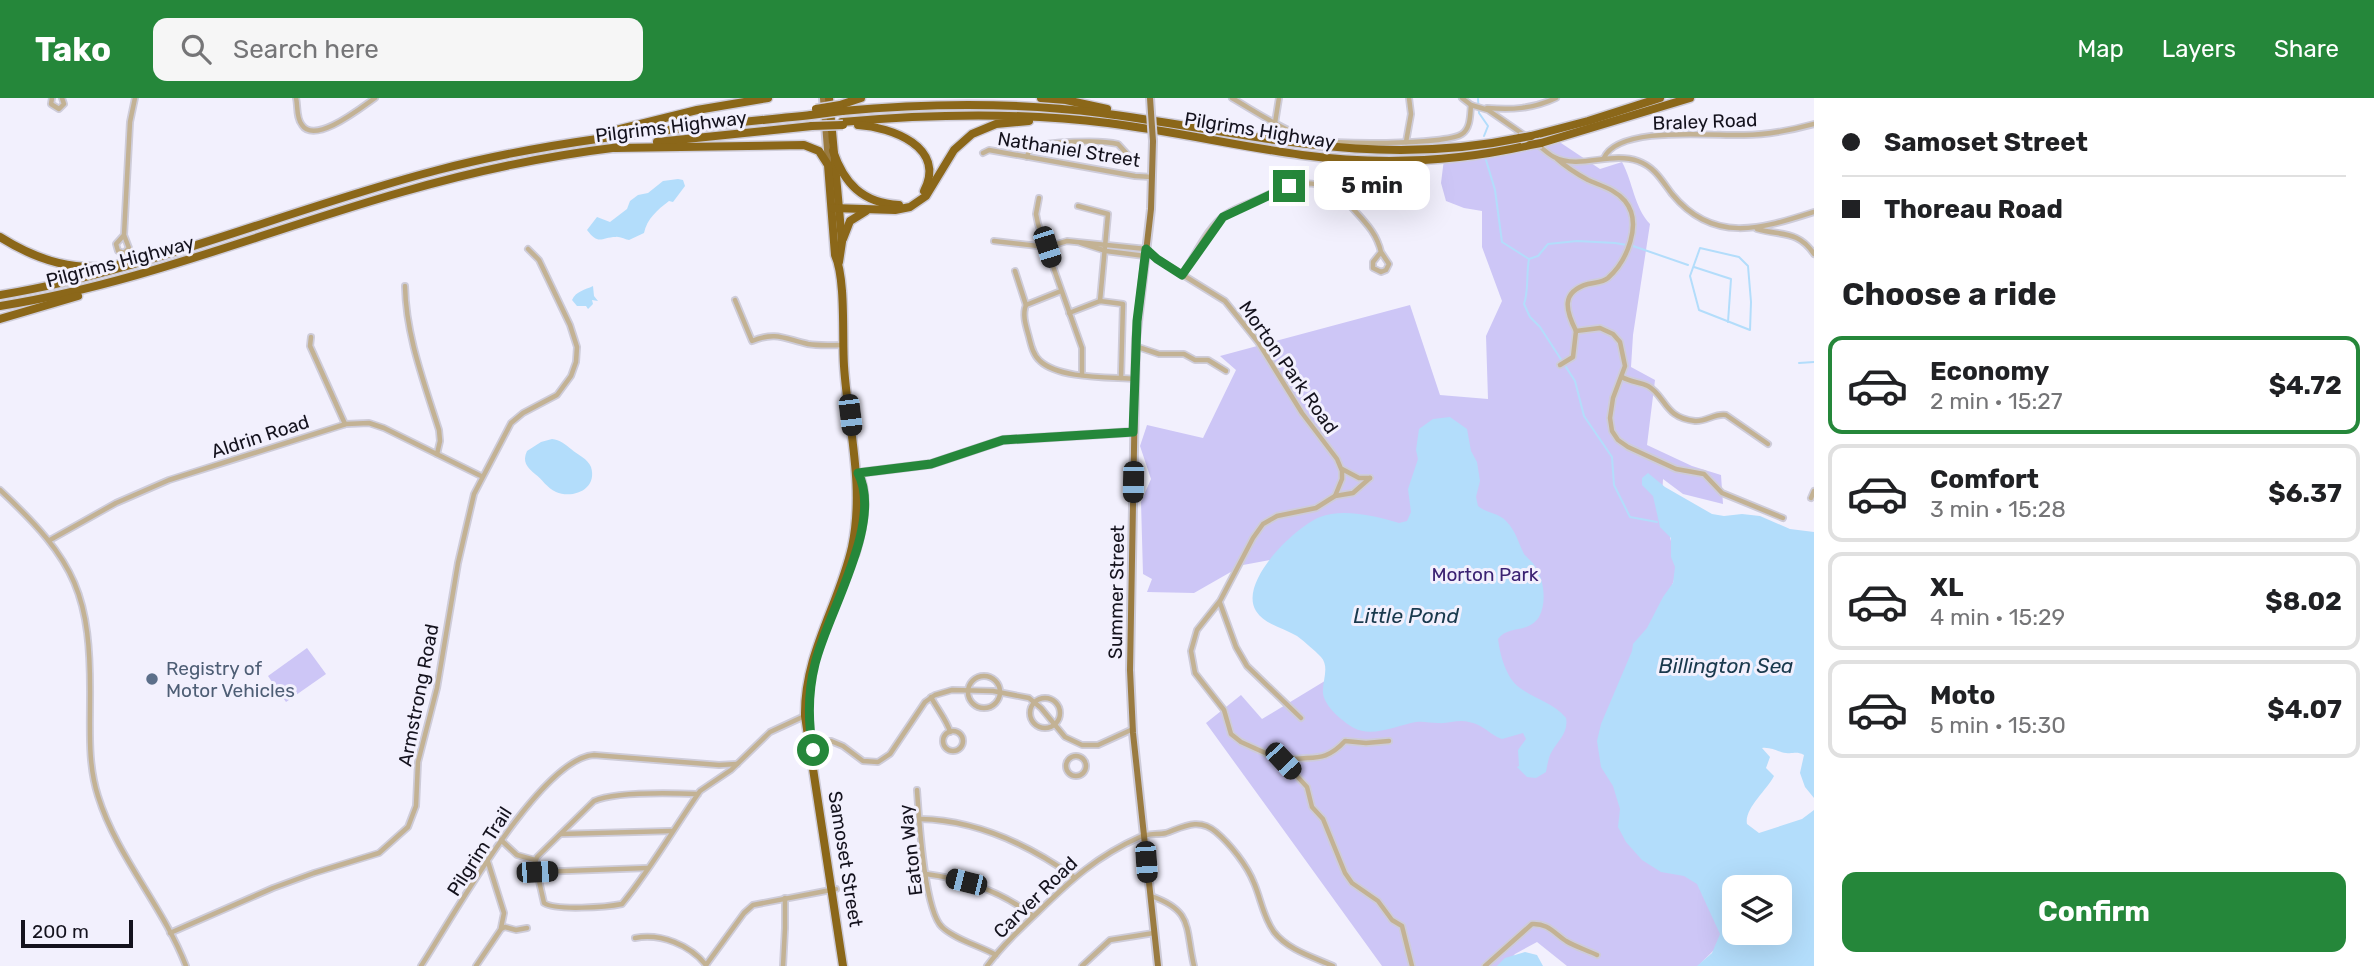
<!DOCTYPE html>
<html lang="en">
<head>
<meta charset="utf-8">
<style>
	:root { --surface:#fff; --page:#f6f6f6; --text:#202124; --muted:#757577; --line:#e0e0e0; --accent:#25873a }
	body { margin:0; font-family:Rubik,sans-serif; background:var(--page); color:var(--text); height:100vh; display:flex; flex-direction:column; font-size:26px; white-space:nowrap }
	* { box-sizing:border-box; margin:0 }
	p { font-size:23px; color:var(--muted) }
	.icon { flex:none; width:38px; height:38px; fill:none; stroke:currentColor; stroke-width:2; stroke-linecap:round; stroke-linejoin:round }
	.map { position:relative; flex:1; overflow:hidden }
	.side { display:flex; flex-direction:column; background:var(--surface); width:560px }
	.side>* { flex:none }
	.guide { display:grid; align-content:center; height:154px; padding:0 28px; background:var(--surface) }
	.controls { position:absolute; left:1722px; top:777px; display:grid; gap:14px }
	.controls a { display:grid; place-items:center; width:70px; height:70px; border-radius:14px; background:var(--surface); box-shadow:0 7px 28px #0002; font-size:35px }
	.scale { position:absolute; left:21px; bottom:18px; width:112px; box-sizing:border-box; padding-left:7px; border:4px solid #14121d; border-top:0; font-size:19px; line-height:24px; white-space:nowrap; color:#14121d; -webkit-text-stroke:5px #f2f0fd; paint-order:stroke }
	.end { position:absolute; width:32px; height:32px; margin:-16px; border:9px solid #25873a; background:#fff; box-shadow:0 0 0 4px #fff }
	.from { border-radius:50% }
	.bubble { position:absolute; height:49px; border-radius:14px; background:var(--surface); box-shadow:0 7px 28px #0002; font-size:23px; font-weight:700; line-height:49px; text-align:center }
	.car { position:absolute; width:21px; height:42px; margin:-21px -10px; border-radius:9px; box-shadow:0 0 5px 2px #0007; background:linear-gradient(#222 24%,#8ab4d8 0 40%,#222 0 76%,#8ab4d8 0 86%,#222 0) }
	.guide b { display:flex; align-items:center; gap:24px; height:66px; font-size:26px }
	.guide b+b { border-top:2px solid var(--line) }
	.guide i { width:18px; height:18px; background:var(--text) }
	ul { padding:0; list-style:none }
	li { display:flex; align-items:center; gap:21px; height:98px; margin:0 14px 10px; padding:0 14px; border:4px solid var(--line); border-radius:14px }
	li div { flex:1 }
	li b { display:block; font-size:26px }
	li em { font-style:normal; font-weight:700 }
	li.on { border-color:var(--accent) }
	li>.icon { width:63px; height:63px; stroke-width:1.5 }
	h2 { padding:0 28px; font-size:32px; line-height:84px }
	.cta { display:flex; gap:14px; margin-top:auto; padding:14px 28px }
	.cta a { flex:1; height:80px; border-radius:14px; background:var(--accent); color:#fff; font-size:28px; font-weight:700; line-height:80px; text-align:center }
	header { display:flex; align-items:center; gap:42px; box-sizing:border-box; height:98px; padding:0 35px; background:var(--accent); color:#fff }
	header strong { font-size:33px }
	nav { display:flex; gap:38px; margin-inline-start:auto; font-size:24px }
	.search { width:490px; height:63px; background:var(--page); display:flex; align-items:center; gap:18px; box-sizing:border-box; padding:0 24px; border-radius:14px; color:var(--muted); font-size:26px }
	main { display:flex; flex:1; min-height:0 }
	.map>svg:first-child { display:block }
	.green { fill:#cdc6f6 }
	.water { fill:#b3ddfb; fill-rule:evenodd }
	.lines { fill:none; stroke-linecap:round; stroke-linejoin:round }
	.stream { stroke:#b3ddfb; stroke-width:2 }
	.minor-casing { stroke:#ceccd9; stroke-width:8 }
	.major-casing { stroke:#ceccd9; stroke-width:10 }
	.highway-casing { stroke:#ceccd9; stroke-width:11 }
	.minor { stroke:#c3b294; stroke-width:4.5 }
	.major { stroke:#9a7b41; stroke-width:6 }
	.highway { stroke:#8b6719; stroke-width:8 }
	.major-bridge-casing { stroke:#ceccd9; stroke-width:10; stroke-linecap:butt }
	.highway-bridge-casing { stroke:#ceccd9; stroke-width:11; stroke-linecap:butt }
	.major-bridge { stroke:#9a7b41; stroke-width:6 }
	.highway-bridge { stroke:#8b6719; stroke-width:8 }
	.route { stroke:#25873a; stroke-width:9 }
	.service-dot { fill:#5c6f8a; stroke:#f2f0fd; stroke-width:2.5 }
	.labels { text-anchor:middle; stroke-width:6; stroke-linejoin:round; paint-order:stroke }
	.street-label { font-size:19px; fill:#14121d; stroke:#f2f0fd }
	.park-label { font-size:19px; fill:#3b2273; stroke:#f2f0fd }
	.service-label { font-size:19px; fill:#4e5e75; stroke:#f2f0fd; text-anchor:start }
	.water-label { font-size:21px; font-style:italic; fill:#19394d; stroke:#f2f0fd }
</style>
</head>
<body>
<header>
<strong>Tako</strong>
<div class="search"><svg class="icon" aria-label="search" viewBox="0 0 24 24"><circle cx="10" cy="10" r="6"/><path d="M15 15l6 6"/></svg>Search here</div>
<nav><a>Map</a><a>Layers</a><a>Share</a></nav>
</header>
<main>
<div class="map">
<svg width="1814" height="868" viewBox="0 0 1814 868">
	<rect width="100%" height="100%" fill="#f2f0fd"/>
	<g class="green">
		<path d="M1552 39 1600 71 1622 64C1633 84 1634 109 1650 126L1633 237 1631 269 1655 282 1647 347 1692 368 1721 377 1723 406 1683 396 1663 381 1662 400 1677 472 1671 491 1717 780 1721 845 1698 868H1567L1537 844 1515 856 1505 868H1382L1206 625 1241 597 1262 621 1333 578 1270 462 1243 467 1194 495 1147 494 1152 481 1143 476 1141 404 1151 381 1140 348 1147 327 1203 340 1236 272 1220 258 1410 207 1440 297 1488 301 1486 238 1502 203 1482 149V113L1464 110 1446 103 1441 85 1444 61Z"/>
		<polygon points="307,550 326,576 286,604 268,578"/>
	</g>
	<g class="water">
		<path d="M678 81 683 82 685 88 673 104 669 103C657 112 647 121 644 135L629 142C627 142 618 138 616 139 601 139 599 148 587 132L597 119 610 124 627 111 630 103 638 97 648 95 663 83Z"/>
		<path d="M593 188 594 198 598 203 592 202 593 206 588 211 586 208H577L572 202C576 193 585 192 593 188Z"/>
		<path d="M1450 319 1467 331 1471 353 1477 364 1480 383 1476 399 1478 408C1486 415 1499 415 1506 423 1516 433 1518 444 1524 456 1527 460 1532 463 1535 468 1544 481 1547 505 1539 519 1528 536 1508 527 1498 541 1500 557 1506 580 1520 590 1535 601 1554 605 1566 620 1569 636 1556 644 1550 657 1548 662 1547 669 1546 674L1536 680 1527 679 1517 669 1519 668 1518 652 1526 641 1523 635 1502 641C1490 637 1483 626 1469 624 1459 621 1448 626 1438 625 1430 625 1424 623 1416 624 1398 627 1372 640 1354 630 1343 624 1324 608 1323 595 1322 583 1330 569 1321 559 1314 552 1305 544 1297 538 1284 530 1265 527 1256 513 1238 484 1295 429 1320 419 1342 410 1377 418 1399 425L1407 423 1411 414 1408 391 1418 361 1416 352 1419 331 1433 321Z"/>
		<path d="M552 341C560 342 565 346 571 351 578 357 588 361 591 369 598 392 572 401 556 394 547 390 542 381 535 376 527 369 522 364 527 353L541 344Z"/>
		<path d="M1648 375 1665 389 1712 416 1724 418 1742 416 1760 418 1790 431 1814 434V700L1805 689 1800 675 1804 657C1796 653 1794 656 1786 655 1777 654 1772 649 1762 650L1770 659 1766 670 1774 678C1766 693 1744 711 1747 726L1759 735 1802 721 1814 712V868H1697L1712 855 1720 836 1697 786 1684 778 1661 774 1642 762 1626 744 1618 729 1620 711 1613 688 1601 669 1597 643 1601 626 1632 553 1633 546 1647 530 1663 499 1673 485 1675 469 1671 459V440L1660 429 1653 398 1642 387V380ZM1734 789H1780V835H1734Z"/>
		<polygon points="1525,854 1537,857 1543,868 1497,868 1505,860"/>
	</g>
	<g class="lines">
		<g class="stream">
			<polyline points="1478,1 1479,15 1488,28 1484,38"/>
			<path d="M1486 62 1495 92 1502 144 1529 161C1526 177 1529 191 1524 206L1530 219 1540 229 1575 283 1584 318 1612 359 1614 387 1630 419 1657 424"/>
			<polygon points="1700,150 1739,159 1748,168 1751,204 1750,232 1699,212 1690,178"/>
			<polyline points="1529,161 1538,158 1548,146 1577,143 1615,145 1633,148 1688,167"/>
			<polyline points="1694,169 1731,181 1728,224"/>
			<polyline points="1799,265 1814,264"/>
		</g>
		<defs>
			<g id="minor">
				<polyline points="52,0 51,6 59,11 64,6 62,0"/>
				<path d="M296 0C298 8 296 20 302 27 315 47 362 9 375 0"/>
				<path d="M1232 0C1256 14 1281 31 1308 41 1327 47 1447 47 1462 36 1471 30 1470 16 1471 7"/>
				<polyline points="1462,0 1471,7 1488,12 1527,39"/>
				<path d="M1487 10C1511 12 1533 11 1556 0"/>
				<polyline points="1275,25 1279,0"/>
				<polyline points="1406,44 1411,16 1409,0"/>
				<path d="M1537 46C1542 50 1548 56 1554 59 1580 72 1611 53 1638 63 1655 69 1662 83 1672 96 1713 146 1761 131 1814 114"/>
				<polyline points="983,55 989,52 1135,78 1152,79"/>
				<path d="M1027 59 1030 49C1049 44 1099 41 1118 46L1129 58"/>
				<path d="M1604 60C1618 27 1714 38 1744 37 1767 37 1792 32 1814 26"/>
				<path d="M1557 61C1566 69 1577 76 1588 82 1601 88 1615 91 1625 103 1643 125 1627 163 1608 180 1602 185 1595 184 1588 186 1560 194 1566 213 1576 233"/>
				<polyline points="1039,100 1036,116 1038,126 1082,250 1082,277"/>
				<polyline points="1078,108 1108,116 1100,203"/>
				<path d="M1757 131C1781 138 1798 132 1814 156"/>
				<polyline points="124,137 116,146 118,153 124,155 129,150 124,137 130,24 135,0"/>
				<polyline points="994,143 1047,149 1067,143 1146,151 1157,161 1225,203 1258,244 1302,315 1337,361 1342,373 1342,381 1335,398"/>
				<polyline points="1081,145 1106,153 1145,158"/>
				<polyline points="1015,173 1026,207"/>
				<path d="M1182 177C1195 158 1207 129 1226 116 1237 109 1250 105 1261 100 1303 80 1323 77 1356 114 1368 127 1377 137 1381 154L1373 164V170L1381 174 1386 172 1389 166 1381 154"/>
				<path d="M405 188C406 238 424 284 439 332L440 343 437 356"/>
				<path d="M1061 193 1026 207C1022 217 1026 228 1029 239 1031 247 1033 257 1040 263 1059 281 1110 279 1135 281"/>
				<path d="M735 202 752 243C776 233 785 241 808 246 819 248 831 247 843 247"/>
				<polyline points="1069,215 1100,203 1123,206 1121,280"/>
				<polyline points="1576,233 1600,230 1613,236 1620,244 1625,268 1613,300 1610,320 1612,333 1618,342 1628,349 1676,371 1704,376 1722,395 1783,420"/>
				<polyline points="311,239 310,248 345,326"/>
				<polyline points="1135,248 1159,256 1184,256 1195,262 1208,262 1226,273"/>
				<polyline points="1560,267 1573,259 1576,233"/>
				<path d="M1622 279C1630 284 1640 284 1648 288 1666 298 1664 320 1695 323 1706 324 1715 315 1726 317L1768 346"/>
				<polyline points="1342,371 1359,380 1370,380"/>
				<polyline points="1370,380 1353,395 1335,398 1316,410 1277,418 1263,426 1253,440 1220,503 1197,532 1191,553 1195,575 1224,612 1231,636 1241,644 1283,663 1307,689 1312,709 1323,721 1345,775 1352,785 1378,803 1392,822 1402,828 1412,868"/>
				<path d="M0 392C77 464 91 497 90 602 90 634 88 667 98 698 117 759 163 808 186 868"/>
				<polyline points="1811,400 1814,393"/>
				<polyline points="50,442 116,405 169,382 346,326 369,325 384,330 481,378"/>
				<polyline points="1220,505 1236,549 1247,568 1301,620"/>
				<circle cx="984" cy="594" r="16"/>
				<path d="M931 599C936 609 948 624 950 634"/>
				<circle cx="1045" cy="615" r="15"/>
				<circle cx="953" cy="643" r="10"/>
				<polyline points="810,645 831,643 843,648 863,663 878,664 890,656 925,604 935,597 952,592 993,593 1029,600 1041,610 1065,639 1082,647 1098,647 1133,631"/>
				<circle cx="1076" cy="668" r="10"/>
				<path d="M1284 663C1311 656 1323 667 1345 643L1366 645 1389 643"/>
				<path d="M917 692C919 720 924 812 942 829 954 841 980 848 996 857"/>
				<path d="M698 696C672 695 616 693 594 703L537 759 535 765 544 805C556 813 607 809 622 806 650 772 673 732 698 696L700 693 731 672 770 634 809 616"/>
				<path d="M920 721C976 722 1029 747 1074 779"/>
				<polyline points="561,736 671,733"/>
				<polyline points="501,742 517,757 535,762"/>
				<polyline points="488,764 504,815 501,830"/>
				<polyline points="537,774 647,770"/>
				<path d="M926 776C966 781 1002 794 1033 818"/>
				<path d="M1151 798C1194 813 1185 830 1194 868"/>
				<polyline points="170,835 273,790 314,775 379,755 408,729 416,708 418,664 437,590 458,465 474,396 511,325 523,315 557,297 571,278 576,264 577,249 570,227 539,162 528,151"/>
				<path d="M635 840C661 835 690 847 706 867"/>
				<polyline points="706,867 744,815 753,807 836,791"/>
				<path d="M421 868C451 822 540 660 594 657L719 667 737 666"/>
				<polyline points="476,868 501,831 505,829 516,832 527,830"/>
				<polyline points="783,868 785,830 785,800"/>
				<path d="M987 868C1002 848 1020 831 1038 814 1071 782 1097 758 1140 739 1148 735 1157 737 1166 735 1183 729 1199 719 1216 734 1230 746 1247 767 1254 785 1261 801 1263 819 1274 834 1288 852 1313 859 1333 868"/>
				<polyline points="1082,868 1110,842 1154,835"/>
				<path d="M1485 868 1532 826C1548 825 1554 835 1566 843 1576 849 1587 852 1597 857"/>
			</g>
			<g id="major">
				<polyline points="823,0 828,64"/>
				<polyline points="1150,0 1151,15"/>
				<polyline points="1153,43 1151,111 1136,241 1130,572 1133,635 1158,868"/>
				<polyline points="858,375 931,366 1003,342 1133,334"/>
			</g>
			<g id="highway">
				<polyline points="829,0 842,144 839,164"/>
				<polyline points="1041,0 1066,2 1107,11"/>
				<polyline points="840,7 861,0"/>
				<path d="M842 13C929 5 1014 4 1101 15 1245 34 1373 71 1520 40"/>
				<path d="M842 24C931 16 1019 14 1108 25 1173 33 1237 48 1302 57 1377 67 1456 64 1530 47"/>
				<path d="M858 27C891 29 947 49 924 93"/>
				<polyline points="604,35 697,12 768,0"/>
				<polyline points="1531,38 1588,23 1660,0"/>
				<polyline points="657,44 812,28"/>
				<polyline points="1541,45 1690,0"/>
				<path d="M615 50 804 47 819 53 828 67 835 157C846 181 842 240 844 268 848 329 865 388 852 449 839 507 804 556 805 618L843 868"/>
				<path d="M833 53C844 85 862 105 899 107"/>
				<polyline points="832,110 895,112 910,109 926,98 954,52 972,36 996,26 1029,23"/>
				<path d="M0 139C38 163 77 175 123 166"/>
				<polyline points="843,141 850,123 866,113"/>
				<path d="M0 197C151 172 291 110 438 72 560 40 686 30 811 17"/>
				<path d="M0 208C139 186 268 132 402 94 474 73 546 58 620 49"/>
				<polyline points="0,221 78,198"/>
				<path d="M855 456C862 432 870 397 858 375"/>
			</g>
		</defs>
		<use href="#minor" class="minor-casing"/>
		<use href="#major" class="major-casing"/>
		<use href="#highway" class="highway-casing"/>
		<use href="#minor" class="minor"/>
		<use href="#major" class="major"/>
		<use href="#highway" class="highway"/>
		<defs>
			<polyline id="major-bridge" points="1151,15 1153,43"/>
			<g id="highway-bridge">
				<polyline points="816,11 840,7"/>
				<polyline points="811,17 842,13"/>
				<polyline points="812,28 843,27"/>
				<polyline points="1520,40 1531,38"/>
				<polyline points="1530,47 1541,45"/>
			</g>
		</defs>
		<use href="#major-bridge" class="major-bridge-casing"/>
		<use href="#highway-bridge" class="highway-bridge-casing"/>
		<use href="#major-bridge" class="major-bridge"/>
		<use href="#highway-bridge" class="highway-bridge"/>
	</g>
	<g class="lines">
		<path class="route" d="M813 652C808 624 808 594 815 566 827 515 884 425 858 375L931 366 1003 342 1133 334 1137 223 1146 151 1157 161 1182 177 1223 119 1289 88"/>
	</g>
	<circle class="service-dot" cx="152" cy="581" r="7"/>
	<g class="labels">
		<g class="street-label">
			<text transform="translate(1705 23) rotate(-2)" y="7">Braley Road</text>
			<text transform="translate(671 28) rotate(-7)" y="7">Pilgrims Highway</text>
			<text transform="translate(1260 32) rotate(9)" y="7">Pilgrims Highway</text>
			<text transform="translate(1069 51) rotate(9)" y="7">Nathaniel Street</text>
			<text transform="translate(120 163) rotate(-15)" y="7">Pilgrims Highway</text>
			<text transform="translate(1289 269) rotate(55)" y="7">Morton Park Road</text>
			<text transform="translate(260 338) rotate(-18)" y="7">Aldrin Road</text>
			<text transform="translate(1116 494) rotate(-89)" y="7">Summer Street</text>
			<text transform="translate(418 597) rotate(-79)" y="7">Armstrong Road</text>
			<text transform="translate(910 752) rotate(-97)" y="7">Eaton Way</text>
			<text transform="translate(479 753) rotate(-57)" y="7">Pilgrim Trail</text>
			<text transform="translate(846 761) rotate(81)" y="7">Samoset Street</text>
			<text transform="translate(1035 799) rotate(-44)" y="7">Carver Road</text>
		</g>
		<g class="park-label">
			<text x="1485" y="483">Morton Park</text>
		</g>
		<g class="service-label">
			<text x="166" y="577">Registry of<tspan x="166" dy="22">Motor Vehicles</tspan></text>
		</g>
		<g class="water-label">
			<text x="1406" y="525">Little Pond</text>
			<text x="1726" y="575">Billington Sea</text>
		</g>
	</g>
</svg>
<div class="controls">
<a><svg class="icon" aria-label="layers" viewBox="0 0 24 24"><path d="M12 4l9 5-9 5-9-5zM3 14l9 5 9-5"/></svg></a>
</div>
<div class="scale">200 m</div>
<i class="end from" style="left:813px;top:652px"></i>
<i class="end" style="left:1289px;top:88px"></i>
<div class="bubble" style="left:1314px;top:63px;width:116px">5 min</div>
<i class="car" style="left:1047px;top:149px;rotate:162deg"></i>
<i class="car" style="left:850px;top:317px;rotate:173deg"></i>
<i class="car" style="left:1133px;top:384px;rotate:181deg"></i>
<i class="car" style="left:1283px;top:663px;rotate:137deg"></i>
<i class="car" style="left:1146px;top:764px;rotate:176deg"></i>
<i class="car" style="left:537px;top:774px;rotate:88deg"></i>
<i class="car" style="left:966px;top:784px;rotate:284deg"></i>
</div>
<section class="side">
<div class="guide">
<b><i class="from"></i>Samoset Street</b>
<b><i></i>Thoreau Road</b>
</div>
<h2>Choose a ride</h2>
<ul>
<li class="on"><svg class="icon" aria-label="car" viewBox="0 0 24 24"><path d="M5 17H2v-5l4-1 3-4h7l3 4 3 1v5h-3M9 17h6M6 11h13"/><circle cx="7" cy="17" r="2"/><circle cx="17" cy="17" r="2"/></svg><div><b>Economy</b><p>2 min · 15:27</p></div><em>$4.72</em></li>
<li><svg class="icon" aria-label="car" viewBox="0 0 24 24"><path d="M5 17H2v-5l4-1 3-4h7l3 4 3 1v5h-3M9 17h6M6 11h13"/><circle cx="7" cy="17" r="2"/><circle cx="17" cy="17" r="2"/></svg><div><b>Comfort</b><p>3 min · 15:28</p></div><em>$6.37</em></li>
<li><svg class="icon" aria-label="car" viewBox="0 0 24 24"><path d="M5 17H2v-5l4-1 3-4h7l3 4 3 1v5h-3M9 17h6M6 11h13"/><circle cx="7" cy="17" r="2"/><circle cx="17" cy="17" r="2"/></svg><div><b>XL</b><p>4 min · 15:29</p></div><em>$8.02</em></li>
<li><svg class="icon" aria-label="car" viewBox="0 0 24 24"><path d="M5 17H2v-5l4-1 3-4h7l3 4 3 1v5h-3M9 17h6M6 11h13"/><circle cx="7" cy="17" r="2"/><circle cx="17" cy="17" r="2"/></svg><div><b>Moto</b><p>5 min · 15:30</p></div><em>$4.07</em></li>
</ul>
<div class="cta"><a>Confirm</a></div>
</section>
</main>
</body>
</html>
